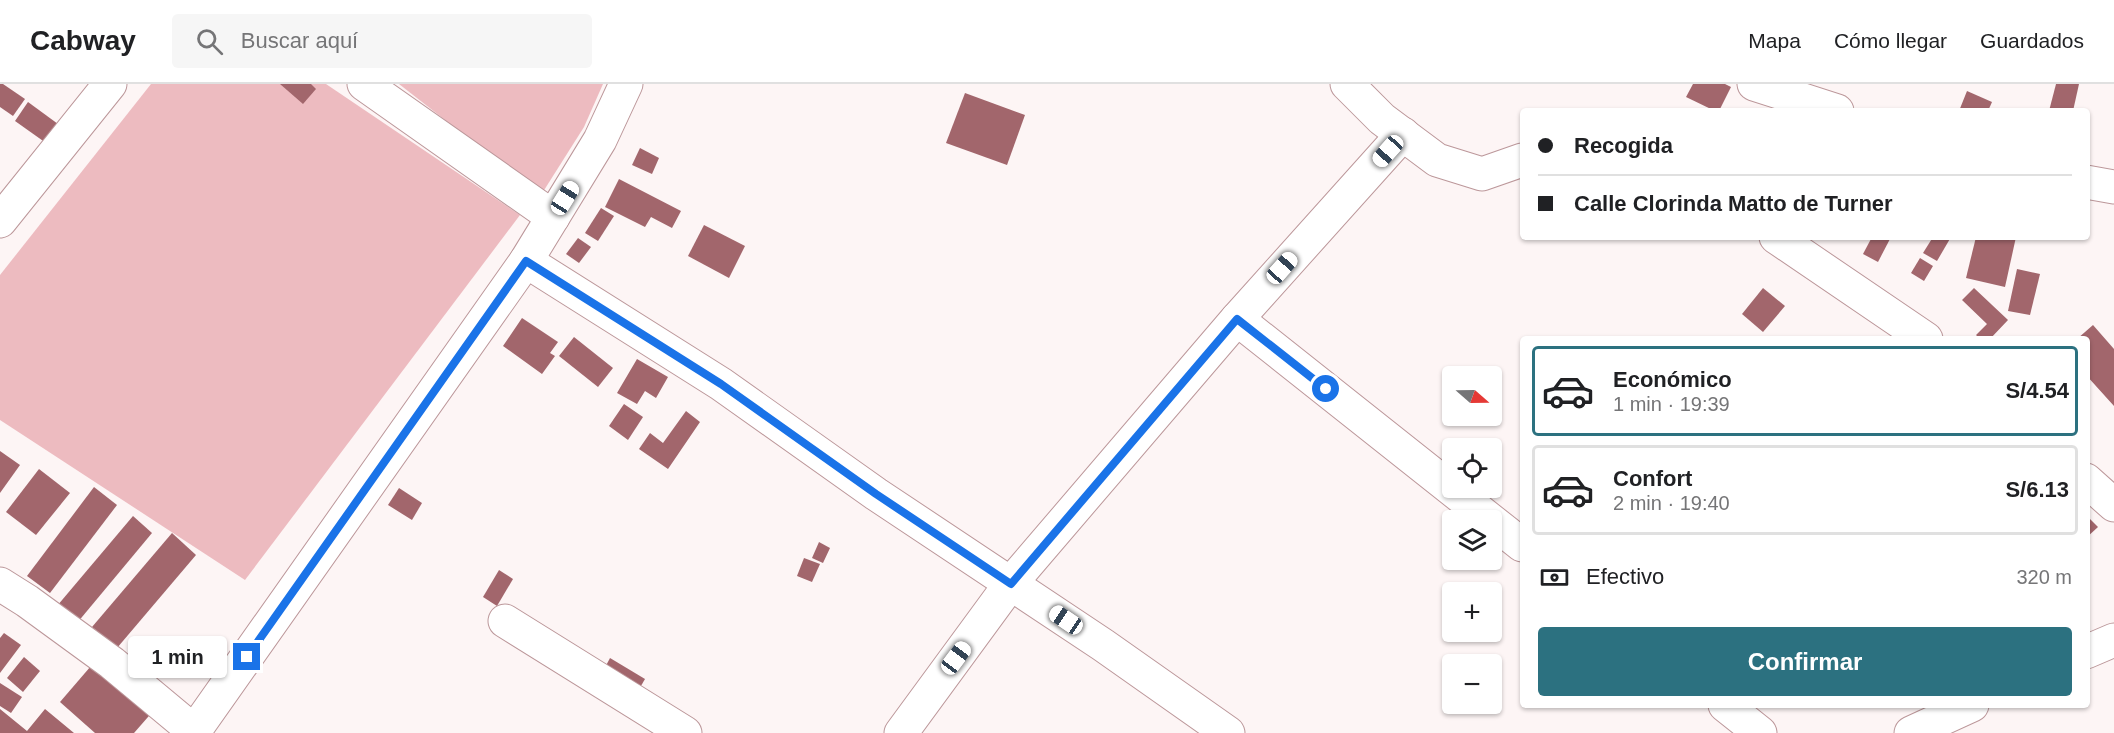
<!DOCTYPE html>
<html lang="es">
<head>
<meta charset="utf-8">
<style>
	:root { --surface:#fff; --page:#f6f6f6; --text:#202124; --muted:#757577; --line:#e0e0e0; --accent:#2c7180 }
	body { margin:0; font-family:Arial,sans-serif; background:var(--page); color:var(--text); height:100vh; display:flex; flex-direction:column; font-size:22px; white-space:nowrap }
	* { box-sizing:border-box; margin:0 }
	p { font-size:20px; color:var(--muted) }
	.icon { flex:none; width:33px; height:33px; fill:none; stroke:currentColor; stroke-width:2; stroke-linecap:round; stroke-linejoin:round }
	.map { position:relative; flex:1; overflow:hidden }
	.sheet { position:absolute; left:1520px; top:252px; width:570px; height:372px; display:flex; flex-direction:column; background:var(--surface); border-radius:6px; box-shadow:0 2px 4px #0004 }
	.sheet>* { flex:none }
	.hud { position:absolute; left:1520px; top:24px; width:570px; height:132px; border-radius:6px; box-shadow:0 2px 4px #0004; display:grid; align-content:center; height:132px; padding:0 18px; background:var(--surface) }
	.needle { width:39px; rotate:110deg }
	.buttons { position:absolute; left:1442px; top:282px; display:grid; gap:12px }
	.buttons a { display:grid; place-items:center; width:60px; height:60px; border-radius:6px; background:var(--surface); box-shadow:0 2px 4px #0004; font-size:30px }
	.end { position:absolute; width:27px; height:27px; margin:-14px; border:8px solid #1a73e8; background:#fff; box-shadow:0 0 0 3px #fff }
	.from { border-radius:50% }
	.bubble { position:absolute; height:42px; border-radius:6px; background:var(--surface); box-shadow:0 2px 4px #0004; font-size:20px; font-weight:600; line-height:42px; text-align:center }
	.car { position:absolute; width:18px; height:36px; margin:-18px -9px; border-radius:8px; box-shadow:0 0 4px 2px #0007; background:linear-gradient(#fff 24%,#345 0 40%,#fff 0 76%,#345 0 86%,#fff 0) }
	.hud b { display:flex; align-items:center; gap:21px; height:57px; font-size:22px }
	.hud b+b { border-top:2px solid var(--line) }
	.hud i { width:15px; height:15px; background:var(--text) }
	ul { padding:10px 0 0; list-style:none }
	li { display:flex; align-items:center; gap:18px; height:90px; margin:0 12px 9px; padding:0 6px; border:3px solid var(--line); border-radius:6px }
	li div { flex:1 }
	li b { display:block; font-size:22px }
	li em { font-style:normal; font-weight:600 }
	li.active { border-color:var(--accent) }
	li>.icon { width:54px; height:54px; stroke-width:1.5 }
	.pay { display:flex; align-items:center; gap:15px; height:66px; padding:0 18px; font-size:22px }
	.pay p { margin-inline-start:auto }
	.primary-button { display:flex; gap:12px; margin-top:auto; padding:12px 18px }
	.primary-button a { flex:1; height:69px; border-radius:6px; background:var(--accent); color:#fff; font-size:24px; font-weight:600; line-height:69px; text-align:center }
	header { display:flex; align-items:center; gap:36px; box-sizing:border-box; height:84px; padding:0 30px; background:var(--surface); border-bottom:2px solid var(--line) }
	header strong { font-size:28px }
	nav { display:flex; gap:33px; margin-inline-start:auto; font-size:21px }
	.search { width:420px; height:54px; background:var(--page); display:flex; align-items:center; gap:15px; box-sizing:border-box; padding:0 21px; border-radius:6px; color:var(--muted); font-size:22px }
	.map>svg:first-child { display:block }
	.green { fill:#edbbc0 }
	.building { fill:#a2666c }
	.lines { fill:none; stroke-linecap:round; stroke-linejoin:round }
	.minor-casing { stroke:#bc979a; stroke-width:35 }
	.minor { stroke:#fff; stroke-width:33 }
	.route { stroke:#1a73e8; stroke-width:8 }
</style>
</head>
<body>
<header>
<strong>Cabway</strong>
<div class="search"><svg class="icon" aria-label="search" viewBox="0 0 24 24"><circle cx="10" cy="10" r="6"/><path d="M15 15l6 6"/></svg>Buscar aquí</div>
<nav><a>Mapa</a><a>Cómo llegar</a><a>Guardados</a></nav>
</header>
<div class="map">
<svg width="2114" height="649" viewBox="0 0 2114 649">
	<rect width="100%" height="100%" fill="#fdf5f5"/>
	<g class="green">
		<polygon points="151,0 326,0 520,131 245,496 0,336 0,191"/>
		<polygon points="399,0 603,0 584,43 541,111"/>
	</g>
	<g class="building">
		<polygon points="0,0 3,0 25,15 13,32 0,23"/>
		<polygon points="280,0 311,0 316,5 303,20"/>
		<polygon points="1693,0 1725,0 1731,3 1719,27 1715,27 1686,13"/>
		<polygon points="2056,0 2079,0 2073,27 2049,27"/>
		<polygon points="1967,7 1992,18 1988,27 1959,27"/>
		<polygon points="965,9 1025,31 1007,81 946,59"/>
		<polygon points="28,18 58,40 46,59 15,37"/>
		<polygon points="640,64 659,74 652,90 632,81"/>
		<polygon points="619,95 681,127 672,144 651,133 645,143 605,123"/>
		<polygon points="601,124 614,132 598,157 585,149"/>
		<polygon points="704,141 745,162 729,194 688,172"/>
		<polygon points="1872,153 1891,153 1878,178 1863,170"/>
		<polygon points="1933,153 1951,153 1937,177 1923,169"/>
		<polygon points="1976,153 2016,153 2005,203 1966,194"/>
		<polygon points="578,154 591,163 579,179 566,170"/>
		<polygon points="1920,174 1933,182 1924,197 1911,189"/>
		<polygon points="2017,185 2040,190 2030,231 2008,227"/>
		<polygon points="1763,204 1785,222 1763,248 1742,230"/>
		<polygon points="1974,204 2008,236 1990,255 1980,255 1976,251 1987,240 1962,216"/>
		<polygon points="522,234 558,258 550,269 555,272 542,290 503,262"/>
		<polygon points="2093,241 2114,265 2114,322 2086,291 2086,255 2077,255"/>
		<polygon points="574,253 613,284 598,303 559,272"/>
		<polygon points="637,275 668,293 656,314 645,307 637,320 617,309"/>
		<polygon points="624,320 643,333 628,356 609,342"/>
		<polygon points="686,327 700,338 668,385 639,365 650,349 663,359"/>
		<polygon points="0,367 20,381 0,409"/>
		<polygon points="39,385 70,409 36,451 6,428"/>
		<polygon points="94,403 117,421 50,509 27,492"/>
		<polygon points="399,404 422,419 412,436 388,421"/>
		<polygon points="2086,431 2098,443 2086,454"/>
		<polygon points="133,432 152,449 77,539 57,522"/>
		<polygon points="172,449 196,471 117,564 92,543"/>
		<polygon points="819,458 830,464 823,479 812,474"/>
		<polygon points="804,474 820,480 812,498 797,492"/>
		<polygon points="499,486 513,495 497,522 483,513"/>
		<polygon points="4,549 21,561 0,589 0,554"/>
		<polygon points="24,573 40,587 23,608 7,594"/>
		<polygon points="610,574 645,595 634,614 599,595"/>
		<polygon points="97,575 155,625 134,649 95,649 60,618"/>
		<polygon points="0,599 22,613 11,629 0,622"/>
		<polygon points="0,625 27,647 45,625 74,649 0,649"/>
	</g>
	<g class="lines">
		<defs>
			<g id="minor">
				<polyline points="364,0 553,133"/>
				<polyline points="1347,0 1382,35 1437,76 1482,90 1522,76"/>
				<polyline points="1754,0 1837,27"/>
				<polyline points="2086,98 2114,103"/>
				<polyline points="0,137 110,0"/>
				<polyline points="1776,153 1926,255"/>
				<polyline points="526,177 721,300 876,410 1103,561 1228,649"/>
				<polyline points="1237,235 1522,461"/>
				<polyline points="2086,396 2114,421"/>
				<polyline points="0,500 27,517 112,579 196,649"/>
				<polyline points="505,537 685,649"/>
				<polyline points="2086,568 2114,556"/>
				<polyline points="1725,621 1760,649"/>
				<polyline points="193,649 526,177 600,56 626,0"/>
				<polyline points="901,649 1011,499 1237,235 1403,50"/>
				<polyline points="1911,649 1972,621"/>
			</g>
		</defs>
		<use href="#minor" class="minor-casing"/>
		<use href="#minor" class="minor"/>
	</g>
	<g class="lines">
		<polyline class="route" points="247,573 526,177 721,300 876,410 1011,500 1237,235 1326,305"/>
	</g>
</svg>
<div class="buttons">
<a><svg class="needle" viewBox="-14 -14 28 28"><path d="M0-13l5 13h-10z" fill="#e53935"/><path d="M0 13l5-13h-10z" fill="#757577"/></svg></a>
<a><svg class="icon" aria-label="locate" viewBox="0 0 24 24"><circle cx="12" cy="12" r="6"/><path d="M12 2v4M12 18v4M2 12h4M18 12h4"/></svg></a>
<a><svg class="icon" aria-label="layers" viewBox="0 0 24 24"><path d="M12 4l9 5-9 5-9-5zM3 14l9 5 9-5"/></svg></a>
<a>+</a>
<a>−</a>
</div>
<i class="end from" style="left:1326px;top:305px"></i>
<i class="end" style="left:247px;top:573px"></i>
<div class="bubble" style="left:128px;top:552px;width:99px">1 min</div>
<i class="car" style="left:1388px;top:67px;rotate:222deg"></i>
<i class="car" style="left:565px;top:114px;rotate:32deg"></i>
<i class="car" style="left:1282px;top:184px;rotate:42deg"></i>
<i class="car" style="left:1066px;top:536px;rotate:304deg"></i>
<i class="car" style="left:956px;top:574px;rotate:37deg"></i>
<div class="hud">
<b><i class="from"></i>Recogida</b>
<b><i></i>Calle Clorinda Matto de Turner</b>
</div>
<section class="sheet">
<ul>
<li class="active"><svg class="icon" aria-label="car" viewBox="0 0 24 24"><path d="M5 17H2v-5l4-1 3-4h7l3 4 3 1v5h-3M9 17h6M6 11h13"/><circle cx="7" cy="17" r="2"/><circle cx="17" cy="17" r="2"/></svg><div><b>Económico</b><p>1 min · 19:39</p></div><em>S/4.54</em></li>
<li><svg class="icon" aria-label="car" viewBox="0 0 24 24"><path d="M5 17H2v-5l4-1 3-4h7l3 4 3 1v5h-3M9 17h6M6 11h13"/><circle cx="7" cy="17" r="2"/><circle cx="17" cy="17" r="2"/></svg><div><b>Confort</b><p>2 min · 19:40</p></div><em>S/6.13</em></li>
</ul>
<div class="pay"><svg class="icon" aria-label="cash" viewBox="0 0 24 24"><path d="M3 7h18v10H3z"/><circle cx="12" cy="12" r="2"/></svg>Efectivo<p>320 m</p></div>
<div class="primary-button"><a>Confirmar</a></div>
</section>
</div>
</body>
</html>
